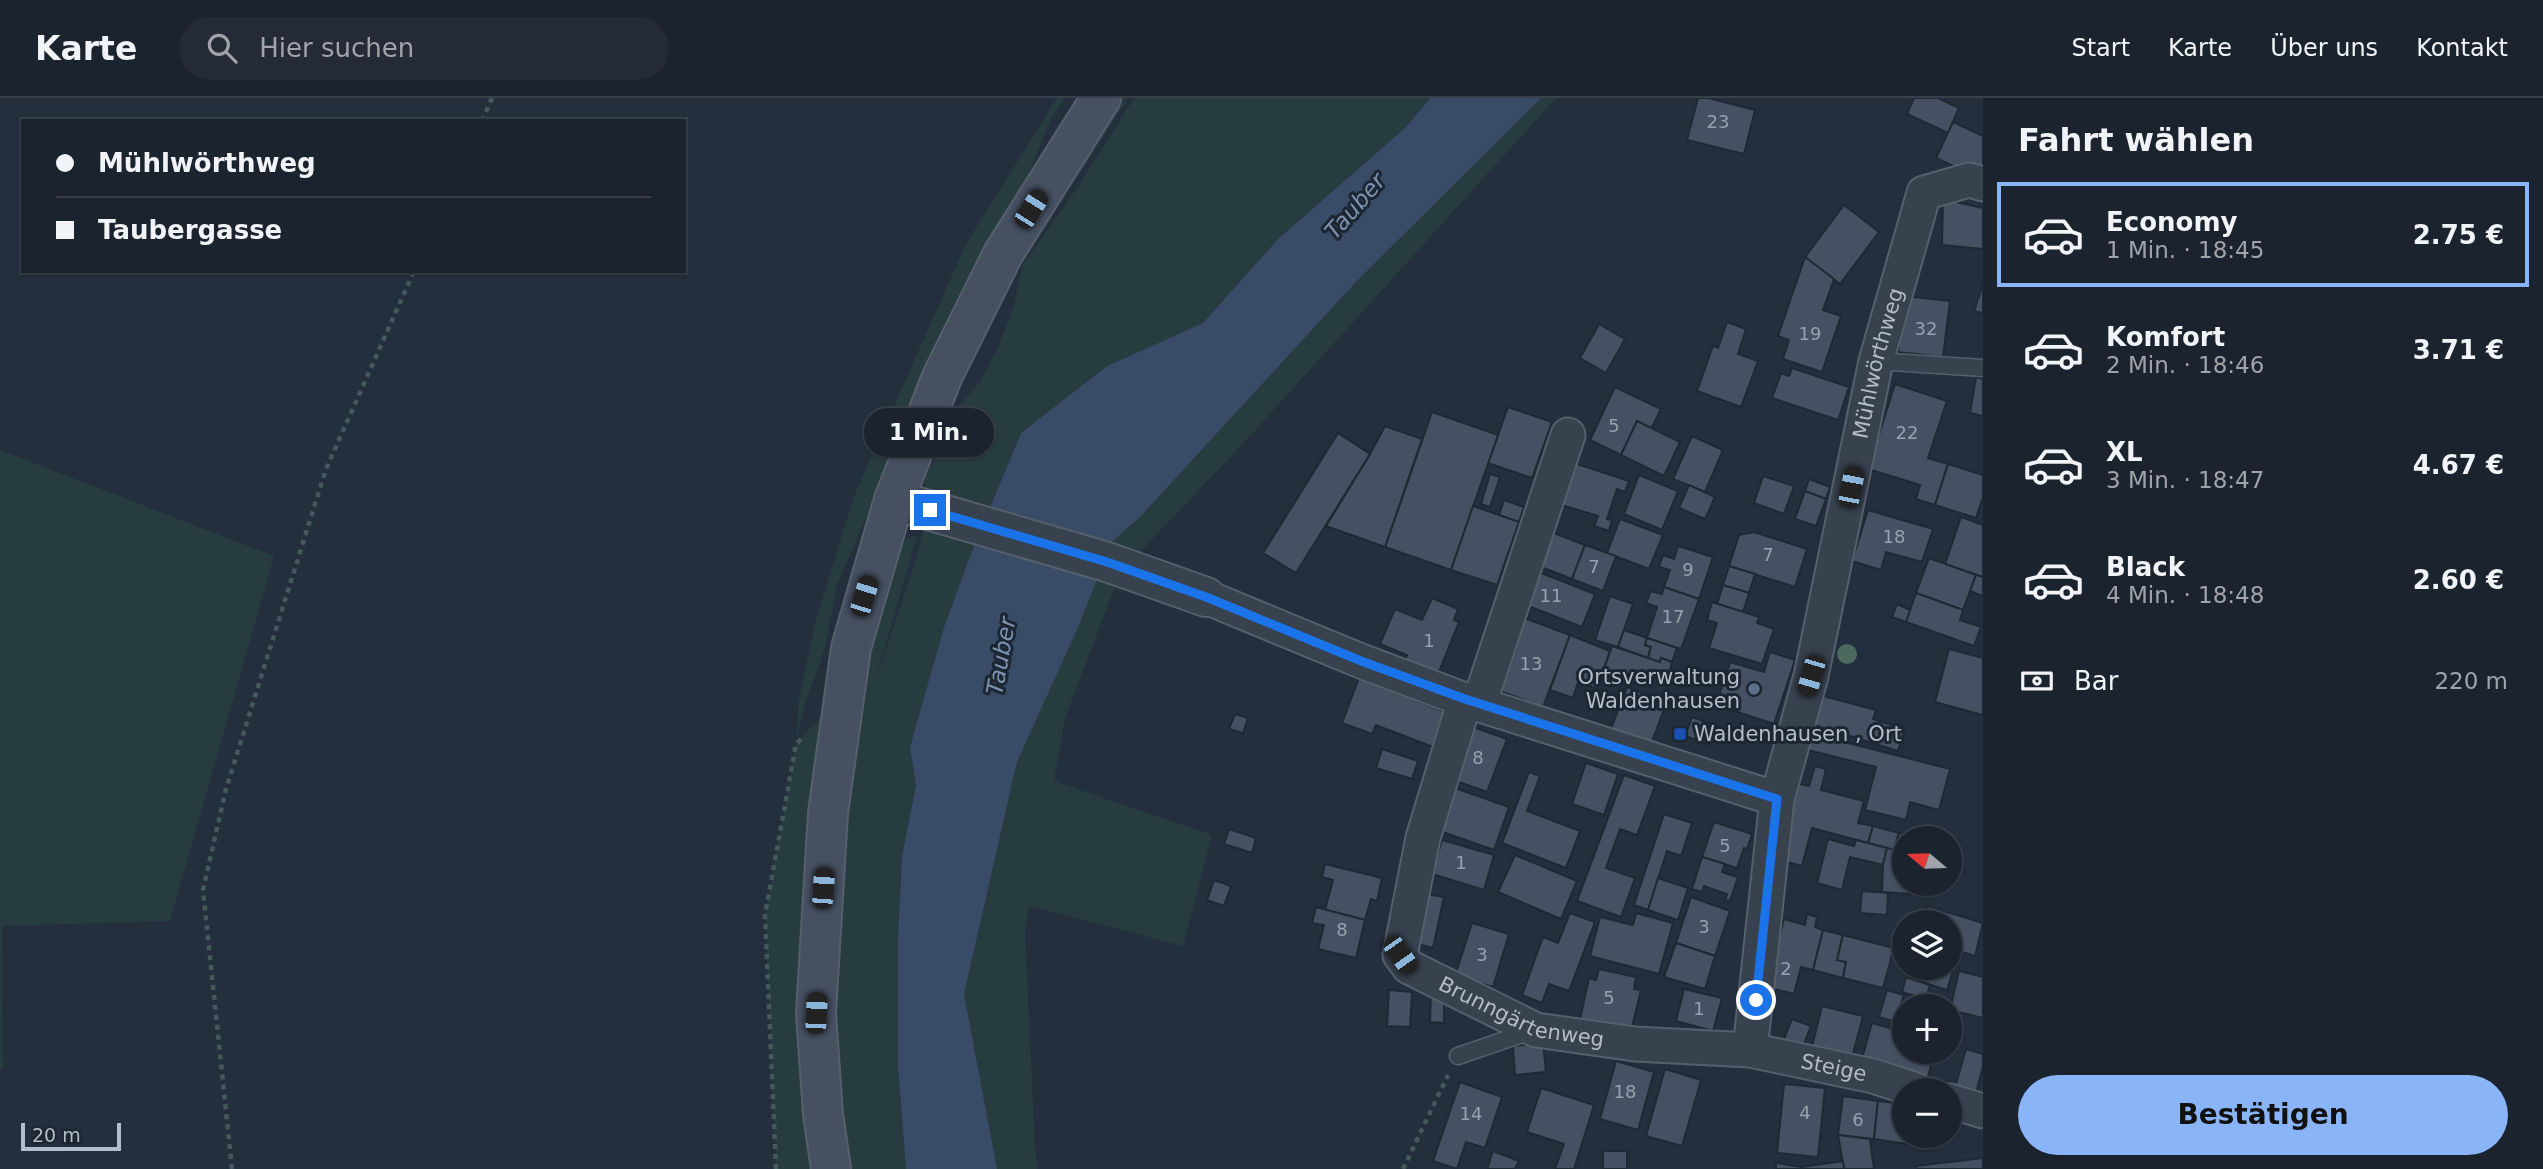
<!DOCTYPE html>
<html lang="de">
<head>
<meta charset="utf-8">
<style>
	:root { --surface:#1b232e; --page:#242b36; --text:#f1f3f6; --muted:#a0a4aa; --line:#39404a; --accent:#8ab4f8 }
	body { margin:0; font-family:"DejaVu Sans",sans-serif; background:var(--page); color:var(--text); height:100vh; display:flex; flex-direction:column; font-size:26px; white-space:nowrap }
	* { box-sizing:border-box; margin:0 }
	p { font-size:23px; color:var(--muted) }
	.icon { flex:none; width:38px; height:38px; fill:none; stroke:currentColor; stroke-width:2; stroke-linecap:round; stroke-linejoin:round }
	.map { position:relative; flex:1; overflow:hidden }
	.panel { display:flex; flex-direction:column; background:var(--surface); width:560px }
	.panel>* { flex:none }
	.guide { position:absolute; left:21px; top:21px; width:665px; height:154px; border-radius:0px; box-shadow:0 2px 5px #0004,0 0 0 2px var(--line); display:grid; align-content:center; height:154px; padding:0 35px; background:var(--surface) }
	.needle { width:46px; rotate:289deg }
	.fabs { position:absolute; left:1892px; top:728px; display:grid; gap:14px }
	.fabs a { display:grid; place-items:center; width:70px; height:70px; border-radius:50%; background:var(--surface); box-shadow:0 2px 5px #0004,0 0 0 2px var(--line); font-size:35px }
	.scale { position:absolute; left:21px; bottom:18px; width:100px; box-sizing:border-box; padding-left:7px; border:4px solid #b4bcc9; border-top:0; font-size:19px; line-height:24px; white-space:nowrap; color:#b4bcc9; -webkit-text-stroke:5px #1d2633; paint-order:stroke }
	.end { position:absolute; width:32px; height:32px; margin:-16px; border:9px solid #1a73e8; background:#fff; box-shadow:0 0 0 4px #fff }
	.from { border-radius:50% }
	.bubble { position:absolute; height:49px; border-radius:24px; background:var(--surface); box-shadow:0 2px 5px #0004,0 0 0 2px var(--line); font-size:23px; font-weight:800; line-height:49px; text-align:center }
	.car { position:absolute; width:21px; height:42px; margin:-21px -10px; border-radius:9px; box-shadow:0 0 5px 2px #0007; background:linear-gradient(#222 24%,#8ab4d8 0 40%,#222 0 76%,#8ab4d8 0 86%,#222 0) }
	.guide b { display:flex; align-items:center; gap:24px; height:66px; font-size:26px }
	.guide b+b { border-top:2px solid var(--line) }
	.guide i { width:18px; height:18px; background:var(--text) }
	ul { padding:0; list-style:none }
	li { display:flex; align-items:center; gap:21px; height:105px; margin:0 14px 10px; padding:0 21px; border:4px solid transparent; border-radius:0px }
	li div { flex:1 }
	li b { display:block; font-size:26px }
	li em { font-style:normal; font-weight:800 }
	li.selected { border-color:var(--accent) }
	li>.icon { width:63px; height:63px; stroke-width:1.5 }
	h2 { padding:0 35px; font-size:32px; line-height:84px }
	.pay { display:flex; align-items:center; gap:18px; height:77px; padding:0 35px; font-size:26px }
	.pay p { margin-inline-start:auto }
	.button { display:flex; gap:14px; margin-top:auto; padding:14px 35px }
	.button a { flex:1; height:80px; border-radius:42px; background:var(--accent); color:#111; font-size:28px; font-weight:800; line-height:80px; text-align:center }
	header { display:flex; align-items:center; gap:42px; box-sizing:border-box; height:98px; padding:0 35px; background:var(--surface); border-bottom:2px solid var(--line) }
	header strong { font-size:33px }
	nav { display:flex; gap:38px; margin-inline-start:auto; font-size:24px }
	.search { width:490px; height:63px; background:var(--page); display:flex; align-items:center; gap:18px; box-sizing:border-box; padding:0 24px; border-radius:38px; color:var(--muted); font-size:26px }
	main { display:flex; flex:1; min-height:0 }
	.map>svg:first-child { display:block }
	.green { fill:#263c3f }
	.water { fill:#394c67 }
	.building { fill:#455162; stroke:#1f2835; stroke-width:2 }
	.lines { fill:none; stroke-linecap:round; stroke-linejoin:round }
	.service-casing { stroke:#565f6c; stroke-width:19 }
	.minor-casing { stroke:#565f6c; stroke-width:37 }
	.tertiary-casing { stroke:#565f6c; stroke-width:42 }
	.secondary-casing { stroke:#565f6c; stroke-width:42 }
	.path { stroke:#44595c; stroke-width:4.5; stroke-dasharray:5 5; stroke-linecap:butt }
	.service { stroke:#38414e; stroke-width:16 }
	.minor { stroke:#38414e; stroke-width:33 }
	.tertiary { stroke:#38414e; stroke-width:38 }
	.secondary { stroke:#465061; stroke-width:38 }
	.tree { fill:#4b6a5d }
	.route { stroke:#1a73e8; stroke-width:9 }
	.service-dot { fill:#5c6f8a; stroke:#1d2633; stroke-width:2.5 }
	.transit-dot { fill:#1a4fb4; stroke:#1d2633; stroke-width:2.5 }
	.labels { text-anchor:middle; stroke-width:6; stroke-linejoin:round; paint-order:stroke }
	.number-label { font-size:18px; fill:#98a1af }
	.street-label { font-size:21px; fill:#b4bcc9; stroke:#1d2633 }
	.poi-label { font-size:21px; fill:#b4bcc9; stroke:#1d2633; text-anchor:end }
	.water-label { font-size:23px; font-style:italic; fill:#7c92b1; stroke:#1d2633 }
</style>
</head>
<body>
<header>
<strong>Karte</strong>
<div class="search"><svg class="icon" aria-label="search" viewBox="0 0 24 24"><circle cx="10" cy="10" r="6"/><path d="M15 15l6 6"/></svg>Hier suchen</div>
<nav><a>Start</a><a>Karte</a><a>Über uns</a><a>Kontakt</a></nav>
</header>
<main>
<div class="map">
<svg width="1983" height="1071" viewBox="0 0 1983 1071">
	<rect width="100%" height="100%" fill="#242f3e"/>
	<g class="green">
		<polygon points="1057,0 1065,0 1051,21 1024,87 929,264 906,315 872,406 837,487 825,550 804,609 796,644 844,597 899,442 917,438 874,587 915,465 924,429 975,445 944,529 910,649 916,687 902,758 898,840 898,968 906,1071 776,1071 765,817 796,646 799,601 816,522 854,398 966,146"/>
		<polygon points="1122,0 1128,0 1031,151 1028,151"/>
		<polygon points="1134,0 1430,0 1405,30 1279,140 1203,225 1107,268 1021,335 987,415 928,392 924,384 954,313 980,284 1000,245 1015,204 1022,168 1080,86"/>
		<polygon points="1541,0 1556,0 1238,351 1136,458 1107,448 1141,418 1355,185"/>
		<polygon points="0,352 274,458 170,823 2,828 3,971 0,971"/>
		<polygon points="1098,479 1117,484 1065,620 1054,683 1212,737 1183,848 1029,808 1025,831 1035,1052 1038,1071 997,1071 964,896 1017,664"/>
	</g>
	<polygon class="water" points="1430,0 1541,0 1355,185 1141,418 1107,448 1098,479 1079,527 1017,664 964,896 997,1071 906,1071 898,968 898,840 902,758 916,687 910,649 944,529 975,445 1021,335 1107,268 1203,225 1279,140 1405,30"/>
	<g class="building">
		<polygon points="1698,0 1708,0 1755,12 1744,56 1687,42"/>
		<polygon points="1914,0 1938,0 1959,10 1948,35 1907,16"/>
		<polygon points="1953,24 1983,38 1983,82 1936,60"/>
		<polygon points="1943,101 1983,110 1983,151 1942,147"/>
		<polygon points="1844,107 1879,134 1840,186 1805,159"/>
		<polygon points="1805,159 1834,181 1823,212 1841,218 1822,274 1783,261 1789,242 1778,238"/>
		<polygon points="1983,186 1983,215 1974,213"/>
		<polygon points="1905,198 1950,203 1943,259 1898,254"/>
		<polygon points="1727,224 1746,231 1738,256 1758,263 1741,309 1697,293 1713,248 1718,250"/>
		<polygon points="1599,226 1625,241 1606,275 1580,260"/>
		<polygon points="1792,270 1849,289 1838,322 1772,300 1781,275 1789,278"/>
		<polygon points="1976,279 1983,281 1983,318 1970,315"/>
		<polygon points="1895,286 1947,303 1928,360 1948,366 1935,407 1916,401 1920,387 1868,371"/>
		<polygon points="1615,289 1661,311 1651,331 1637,323 1621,357 1590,342"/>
		<polygon points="1508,309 1552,324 1532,380 1488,365"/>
		<polygon points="1432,314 1498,337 1451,472 1385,449"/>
		<polygon points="1637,323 1680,344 1664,378 1621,357"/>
		<polygon points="1385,328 1422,341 1385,449 1326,428 1370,356"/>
		<polygon points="1338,335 1370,356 1296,475 1263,455"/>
		<polygon points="1692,338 1723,352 1705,394 1673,381"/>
		<polygon points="1568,363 1629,383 1625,394 1617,391 1607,421 1612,422 1609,433 1594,428 1598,418 1555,405"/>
		<polygon points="1948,366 1983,377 1983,399 1976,420 1935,407"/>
		<polygon points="1490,376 1500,379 1490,409 1481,406"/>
		<polygon points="1639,377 1678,393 1662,432 1624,416"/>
		<polygon points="1763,378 1794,388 1784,416 1754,405"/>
		<polygon points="1809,381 1830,389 1826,401 1805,393"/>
		<polygon points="1689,387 1715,399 1705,421 1679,410"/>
		<polygon points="1805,393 1826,401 1816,428 1795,421"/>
		<polygon points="1504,402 1524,409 1519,424 1499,417"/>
		<polygon points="1473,408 1519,424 1497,487 1451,472"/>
		<polygon points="1868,412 1933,431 1922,464 1886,454 1881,472 1852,463"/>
		<polygon points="1961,419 1983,427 1983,479 1945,466"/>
		<polygon points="1620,421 1663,437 1649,471 1607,455"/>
		<polygon points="1754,434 1807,451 1795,489 1729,468 1739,437"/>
		<polygon points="1554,435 1585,447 1572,481 1541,469"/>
		<polygon points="1585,447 1616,458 1603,493 1572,481"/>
		<polygon points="1678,448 1713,459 1699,501 1664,489 1670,472 1659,469 1663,457 1674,461"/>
		<polygon points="1929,460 1976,477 1963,512 1916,495"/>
		<polygon points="1729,468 1755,476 1749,495 1723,487"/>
		<polygon points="1541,475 1595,496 1582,529 1528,508"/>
		<polygon points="1976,477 1983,479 1983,498 1970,493"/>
		<polygon points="1723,487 1749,495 1743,514 1717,506"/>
		<polygon points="1664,489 1699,501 1681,551 1647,540 1657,509 1646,505 1651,493 1662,496"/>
		<polygon points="1916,495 1963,512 1960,522 1981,529 1974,548 1906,524"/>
		<polygon points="1610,498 1633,506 1618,549 1595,542"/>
		<polygon points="1432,500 1458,511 1454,522 1459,524 1436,581 1403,568 1407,557 1380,546 1395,511 1422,522"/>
		<polygon points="1712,504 1759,519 1757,525 1774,531 1762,566 1709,550 1717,525 1707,522"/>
		<polygon points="1897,506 1910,512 1906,524 1892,519"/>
		<polygon points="1516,517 1570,537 1543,609 1500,593 1516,551 1505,547"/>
		<polygon points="1624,532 1647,540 1645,547 1651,549 1648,560 1618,549"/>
		<polygon points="1570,537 1610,553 1597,591 1578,584 1573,600 1550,592"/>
		<polygon points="1647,540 1677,550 1672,564 1661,560 1660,564 1648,560 1651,549 1645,547"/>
		<polygon points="1612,548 1660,564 1661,560 1672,564 1668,579 1648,572 1642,587 1603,574"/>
		<polygon points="1949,551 1983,560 1983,617 1935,604"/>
		<polygon points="1770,554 1795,562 1774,626 1716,607 1730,564 1764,574"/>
		<polygon points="1359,580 1446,614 1433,649 1376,627 1372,636 1342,625"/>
		<polygon points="1627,589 1667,604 1649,651 1609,636"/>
		<polygon points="1816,596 1876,612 1873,621 1905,631 1898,653 1808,625"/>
		<polygon points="1235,616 1248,620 1243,635 1229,631"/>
		<polygon points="1692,619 1717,628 1711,647 1685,638"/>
		<polygon points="1467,627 1507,641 1487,694 1448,680"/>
		<polygon points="1805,634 1950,671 1939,712 1910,704 1906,722 1865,712 1876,669 1800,650"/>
		<polygon points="1382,651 1418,663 1412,681 1376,670"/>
		<polygon points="1586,665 1618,676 1604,717 1572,706"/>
		<polygon points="1815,668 1826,671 1821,692 1864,703 1858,725 1873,728 1868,745 1812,730 1802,768 1779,762 1799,686 1809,688"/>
		<polygon points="1529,674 1540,678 1527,713 1580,733 1566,770 1502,745"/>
		<polygon points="1624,677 1655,688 1637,737 1620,731 1606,770 1635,780 1621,819 1577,803"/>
		<polygon points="1452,689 1509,709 1494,752 1437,732"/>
		<polygon points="1664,716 1692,725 1681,758 1667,753 1648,812 1634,807"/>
		<polygon points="1714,724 1752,736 1747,751 1744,750 1737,770 1702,759"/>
		<polygon points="1873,728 1899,735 1894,752 1868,745"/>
		<polygon points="1229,731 1256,740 1252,755 1224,746"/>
		<polygon points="1899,735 1918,740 1904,740 1904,754 1894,752"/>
		<polygon points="1828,741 1854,748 1856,742 1887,750 1883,767 1850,759 1842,792 1817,785"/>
		<polygon points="1442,742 1494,757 1484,792 1432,776"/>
		<polygon points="1887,750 1904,754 1904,786 1924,786 1924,797 1882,794 1883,767"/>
		<polygon points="1515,757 1577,783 1561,821 1498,794"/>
		<polygon points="1702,759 1725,766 1722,774 1738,779 1730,803 1725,802 1727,796 1704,788 1702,794 1692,791"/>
		<polygon points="1325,766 1382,780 1377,803 1371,801 1365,822 1325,812 1333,782 1322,779"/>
		<polygon points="1658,780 1688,790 1678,822 1648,812"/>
		<polygon points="1214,782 1231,788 1224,808 1207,802"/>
		<polygon points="1862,793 1888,795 1887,817 1860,815"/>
		<polygon points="1427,796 1444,799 1433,850 1417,846"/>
		<polygon points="1691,799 1730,813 1715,858 1676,845"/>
		<polygon points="1927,808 1983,825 1975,858 1950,850 1950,824 1922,824"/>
		<polygon points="1316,809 1365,822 1356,860 1318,851 1324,827 1312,825"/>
		<polygon points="1570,815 1595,824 1569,893 1549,886 1542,905 1522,897 1543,839 1558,845"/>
		<polygon points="1636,815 1673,825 1659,876 1590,858 1600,819 1633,827"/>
		<polygon points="1807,816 1817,819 1815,829 1823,832 1813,872 1801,869 1794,896 1766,889 1784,821 1805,827"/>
		<polygon points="1472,825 1509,836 1493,889 1455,878"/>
		<polygon points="1823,832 1843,837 1837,862 1846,864 1843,880 1813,872"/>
		<polygon points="1843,837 1894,850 1883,890 1843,880 1846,864 1837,862"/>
		<polygon points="1676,845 1715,858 1705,891 1664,879"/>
		<polygon points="1950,850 1959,853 1947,892 1906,879 1909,870 1950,870"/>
		<polygon points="1599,871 1636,879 1634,891 1641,892 1631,933 1580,921 1589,880 1596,882"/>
		<polygon points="1959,873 1983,879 1983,920 1950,912"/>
		<polygon points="1906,879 1930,887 1926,901 1902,894"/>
		<polygon points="1684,891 1722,900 1713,933 1676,923"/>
		<polygon points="1389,892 1412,894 1410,929 1387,928"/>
		<polygon points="1887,892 1904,897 1895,924 1879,919"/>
		<polygon points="1431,893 1444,898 1444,925 1430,924"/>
		<polygon points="1822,908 1863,918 1851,963 1811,953"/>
		<polygon points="1792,921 1811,928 1803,948 1784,941"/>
		<polygon points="1872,925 1904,934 1904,954 1935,954 1927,982 1861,964"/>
		<polygon points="1543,945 1546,974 1515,977 1513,948"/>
		<polygon points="1966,951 1983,956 1983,968 1975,999 1954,993"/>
		<polygon points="1616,963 1654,974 1638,1032 1600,1021"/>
		<polygon points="1665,971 1701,982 1682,1048 1646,1038"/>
		<polygon points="1460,984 1502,999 1485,1050 1466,1044 1457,1071 1433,1063"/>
		<polygon points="1784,986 1825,990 1818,1059 1777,1055"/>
		<polygon points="1541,990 1594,1007 1574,1071 1555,1071 1564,1046 1527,1034"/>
		<polygon points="1843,998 1878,1003 1874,1041 1838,1037"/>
		<polygon points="1878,1003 1904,1006 1904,1038 1908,1038 1907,1046 1874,1041"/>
		<polygon points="1838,1037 1870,1041 1874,1071 1844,1071"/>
		<polygon points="1493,1053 1519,1063 1515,1071 1487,1071"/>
		<rect x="1603" y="1053" width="24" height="18"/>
		<polygon points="1983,1060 1983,1071 1917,1071 1916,1068"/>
		<polygon points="1843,1063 1844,1071 1776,1071 1776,1065 1802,1069"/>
	</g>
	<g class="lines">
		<defs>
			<g id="service">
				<polyline points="1876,263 1983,270"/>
				<polyline points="1458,958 1534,932"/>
			</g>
			<g id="minor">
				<polyline points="1206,499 1361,563 1465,602 1777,701"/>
				<path id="s1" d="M1465 602 1423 740 1400 857 1409 869 1536 932 1635 946 1750 952 1873 978 1916 992"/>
				<polyline points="1479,606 1568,337"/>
				<path id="s2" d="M1750 952 1777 701 1811 578 1876 263 1924 95 1969 82 1983 86"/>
				<polyline points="1950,1003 1983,1013"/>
			</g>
			<polyline id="tertiary" points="894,402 1107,464 1206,499"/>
			<polyline id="secondary" points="831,1071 823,1016 816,915 828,715 851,550 894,402 942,279 1003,156 1101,0"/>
		</defs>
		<use href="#service" class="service-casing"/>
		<use href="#minor" class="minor-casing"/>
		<use href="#tertiary" class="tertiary-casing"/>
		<use href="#secondary" class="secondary-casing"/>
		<g class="path">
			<polyline points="482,23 492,0"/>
			<polyline points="232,1071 203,792 226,691 326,371 414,173"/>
			<polyline points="776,1071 765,817 796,646 802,640"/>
			<polyline points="1403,1071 1448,977"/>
		</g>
		<use href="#service" class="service"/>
		<use href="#minor" class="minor"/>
		<use href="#tertiary" class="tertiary"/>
		<use href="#secondary" class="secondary"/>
	</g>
	<circle class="tree" cx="1847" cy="556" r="10"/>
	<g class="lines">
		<polyline class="route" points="930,412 1107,464 1206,499 1361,563 1465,601 1777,701 1756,902"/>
	</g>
	<circle class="service-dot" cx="1754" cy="591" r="7"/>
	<rect class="transit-dot" x="1673" y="629" width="14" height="14" rx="3.5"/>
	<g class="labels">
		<g class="number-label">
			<text x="1718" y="30">23</text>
			<text x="1926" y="237">32</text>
			<text x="1810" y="242">19</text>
			<text x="1614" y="334">5</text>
			<text x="1907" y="341">22</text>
			<text x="1894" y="445">18</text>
			<text x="1768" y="463">7</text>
			<text x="1594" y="475">7</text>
			<text x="1688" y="478">9</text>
			<text x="1551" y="504">11</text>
			<text x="1673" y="525">17</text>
			<text x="1429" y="549">1</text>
			<text x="1531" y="572">13</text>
			<text x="1478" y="666">8</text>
			<text x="1725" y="754">5</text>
			<text x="1461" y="771">1</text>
			<text x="1704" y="835">3</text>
			<text x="1342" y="838">8</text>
			<text x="1482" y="863">3</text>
			<text x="1786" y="877">2</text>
			<text x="1609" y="906">5</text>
			<text x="1699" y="917">1</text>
			<text x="1625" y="1000">18</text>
			<text x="1805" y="1021">4</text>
			<text x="1471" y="1022">14</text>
			<text x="1858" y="1028">6</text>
		</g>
		<g class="street-label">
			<text dy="7" stroke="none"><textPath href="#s2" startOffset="700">Mühlwörthweg</textPath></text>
			<text dy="7" stroke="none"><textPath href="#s1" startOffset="401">Brunngärtenweg</textPath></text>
			<text dy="7" stroke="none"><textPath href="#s1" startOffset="721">Steige</textPath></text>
		</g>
		<g class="poi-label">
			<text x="1740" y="586">Ortsverwaltung<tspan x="1740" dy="24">Waldenhausen</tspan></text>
			<text x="1694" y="643" text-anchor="start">Waldenhausen , Ort</text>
		</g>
		<g class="water-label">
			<text transform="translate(1355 108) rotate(-49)" y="8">Tauber</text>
			<text transform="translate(1001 558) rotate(-80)" y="8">Tauber</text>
		</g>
	</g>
</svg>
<div class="fabs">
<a><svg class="needle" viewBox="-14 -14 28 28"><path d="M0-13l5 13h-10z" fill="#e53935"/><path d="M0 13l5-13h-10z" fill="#a0a4aa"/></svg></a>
<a><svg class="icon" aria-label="layers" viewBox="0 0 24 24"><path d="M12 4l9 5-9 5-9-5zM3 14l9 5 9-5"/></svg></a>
<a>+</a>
<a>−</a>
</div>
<div class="scale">20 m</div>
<i class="end from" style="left:1756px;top:902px"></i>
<i class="end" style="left:930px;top:412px"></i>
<div class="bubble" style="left:864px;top:310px;width:130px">1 Min.</div>
<i class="car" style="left:1031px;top:111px;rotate:32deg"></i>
<i class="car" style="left:1851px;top:389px;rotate:11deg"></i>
<i class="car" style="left:864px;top:498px;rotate:17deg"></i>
<i class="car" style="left:1811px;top:578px;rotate:196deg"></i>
<i class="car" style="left:823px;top:790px;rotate:4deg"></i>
<i class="car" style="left:1400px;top:857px;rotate:145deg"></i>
<i class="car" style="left:816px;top:915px;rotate:3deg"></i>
<div class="guide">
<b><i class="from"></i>Mühlwörthweg</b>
<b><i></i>Taubergasse</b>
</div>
</div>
<section class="panel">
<h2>Fahrt wählen</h2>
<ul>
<li class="selected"><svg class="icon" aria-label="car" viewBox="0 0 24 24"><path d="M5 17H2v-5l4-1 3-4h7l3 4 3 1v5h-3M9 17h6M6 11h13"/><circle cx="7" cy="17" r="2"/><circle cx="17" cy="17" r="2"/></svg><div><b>Economy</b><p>1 Min. · 18:45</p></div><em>2.75 €</em></li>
<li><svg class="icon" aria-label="car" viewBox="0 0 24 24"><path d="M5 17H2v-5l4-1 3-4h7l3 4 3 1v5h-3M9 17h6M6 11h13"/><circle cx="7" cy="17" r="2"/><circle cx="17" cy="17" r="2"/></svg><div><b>Komfort</b><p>2 Min. · 18:46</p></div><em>3.71 €</em></li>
<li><svg class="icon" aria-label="car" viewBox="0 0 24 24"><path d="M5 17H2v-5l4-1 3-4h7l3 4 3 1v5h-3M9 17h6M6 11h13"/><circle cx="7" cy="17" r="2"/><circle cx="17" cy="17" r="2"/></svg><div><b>XL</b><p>3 Min. · 18:47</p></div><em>4.67 €</em></li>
<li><svg class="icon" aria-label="car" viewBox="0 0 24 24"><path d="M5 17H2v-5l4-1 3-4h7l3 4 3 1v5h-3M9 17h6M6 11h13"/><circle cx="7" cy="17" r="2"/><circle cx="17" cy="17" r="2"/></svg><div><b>Black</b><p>4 Min. · 18:48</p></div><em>2.60 €</em></li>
</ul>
<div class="pay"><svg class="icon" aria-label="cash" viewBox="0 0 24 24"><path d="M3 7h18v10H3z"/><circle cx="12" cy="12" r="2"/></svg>Bar<p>220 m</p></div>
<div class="button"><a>Bestätigen</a></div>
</section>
</main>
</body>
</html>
